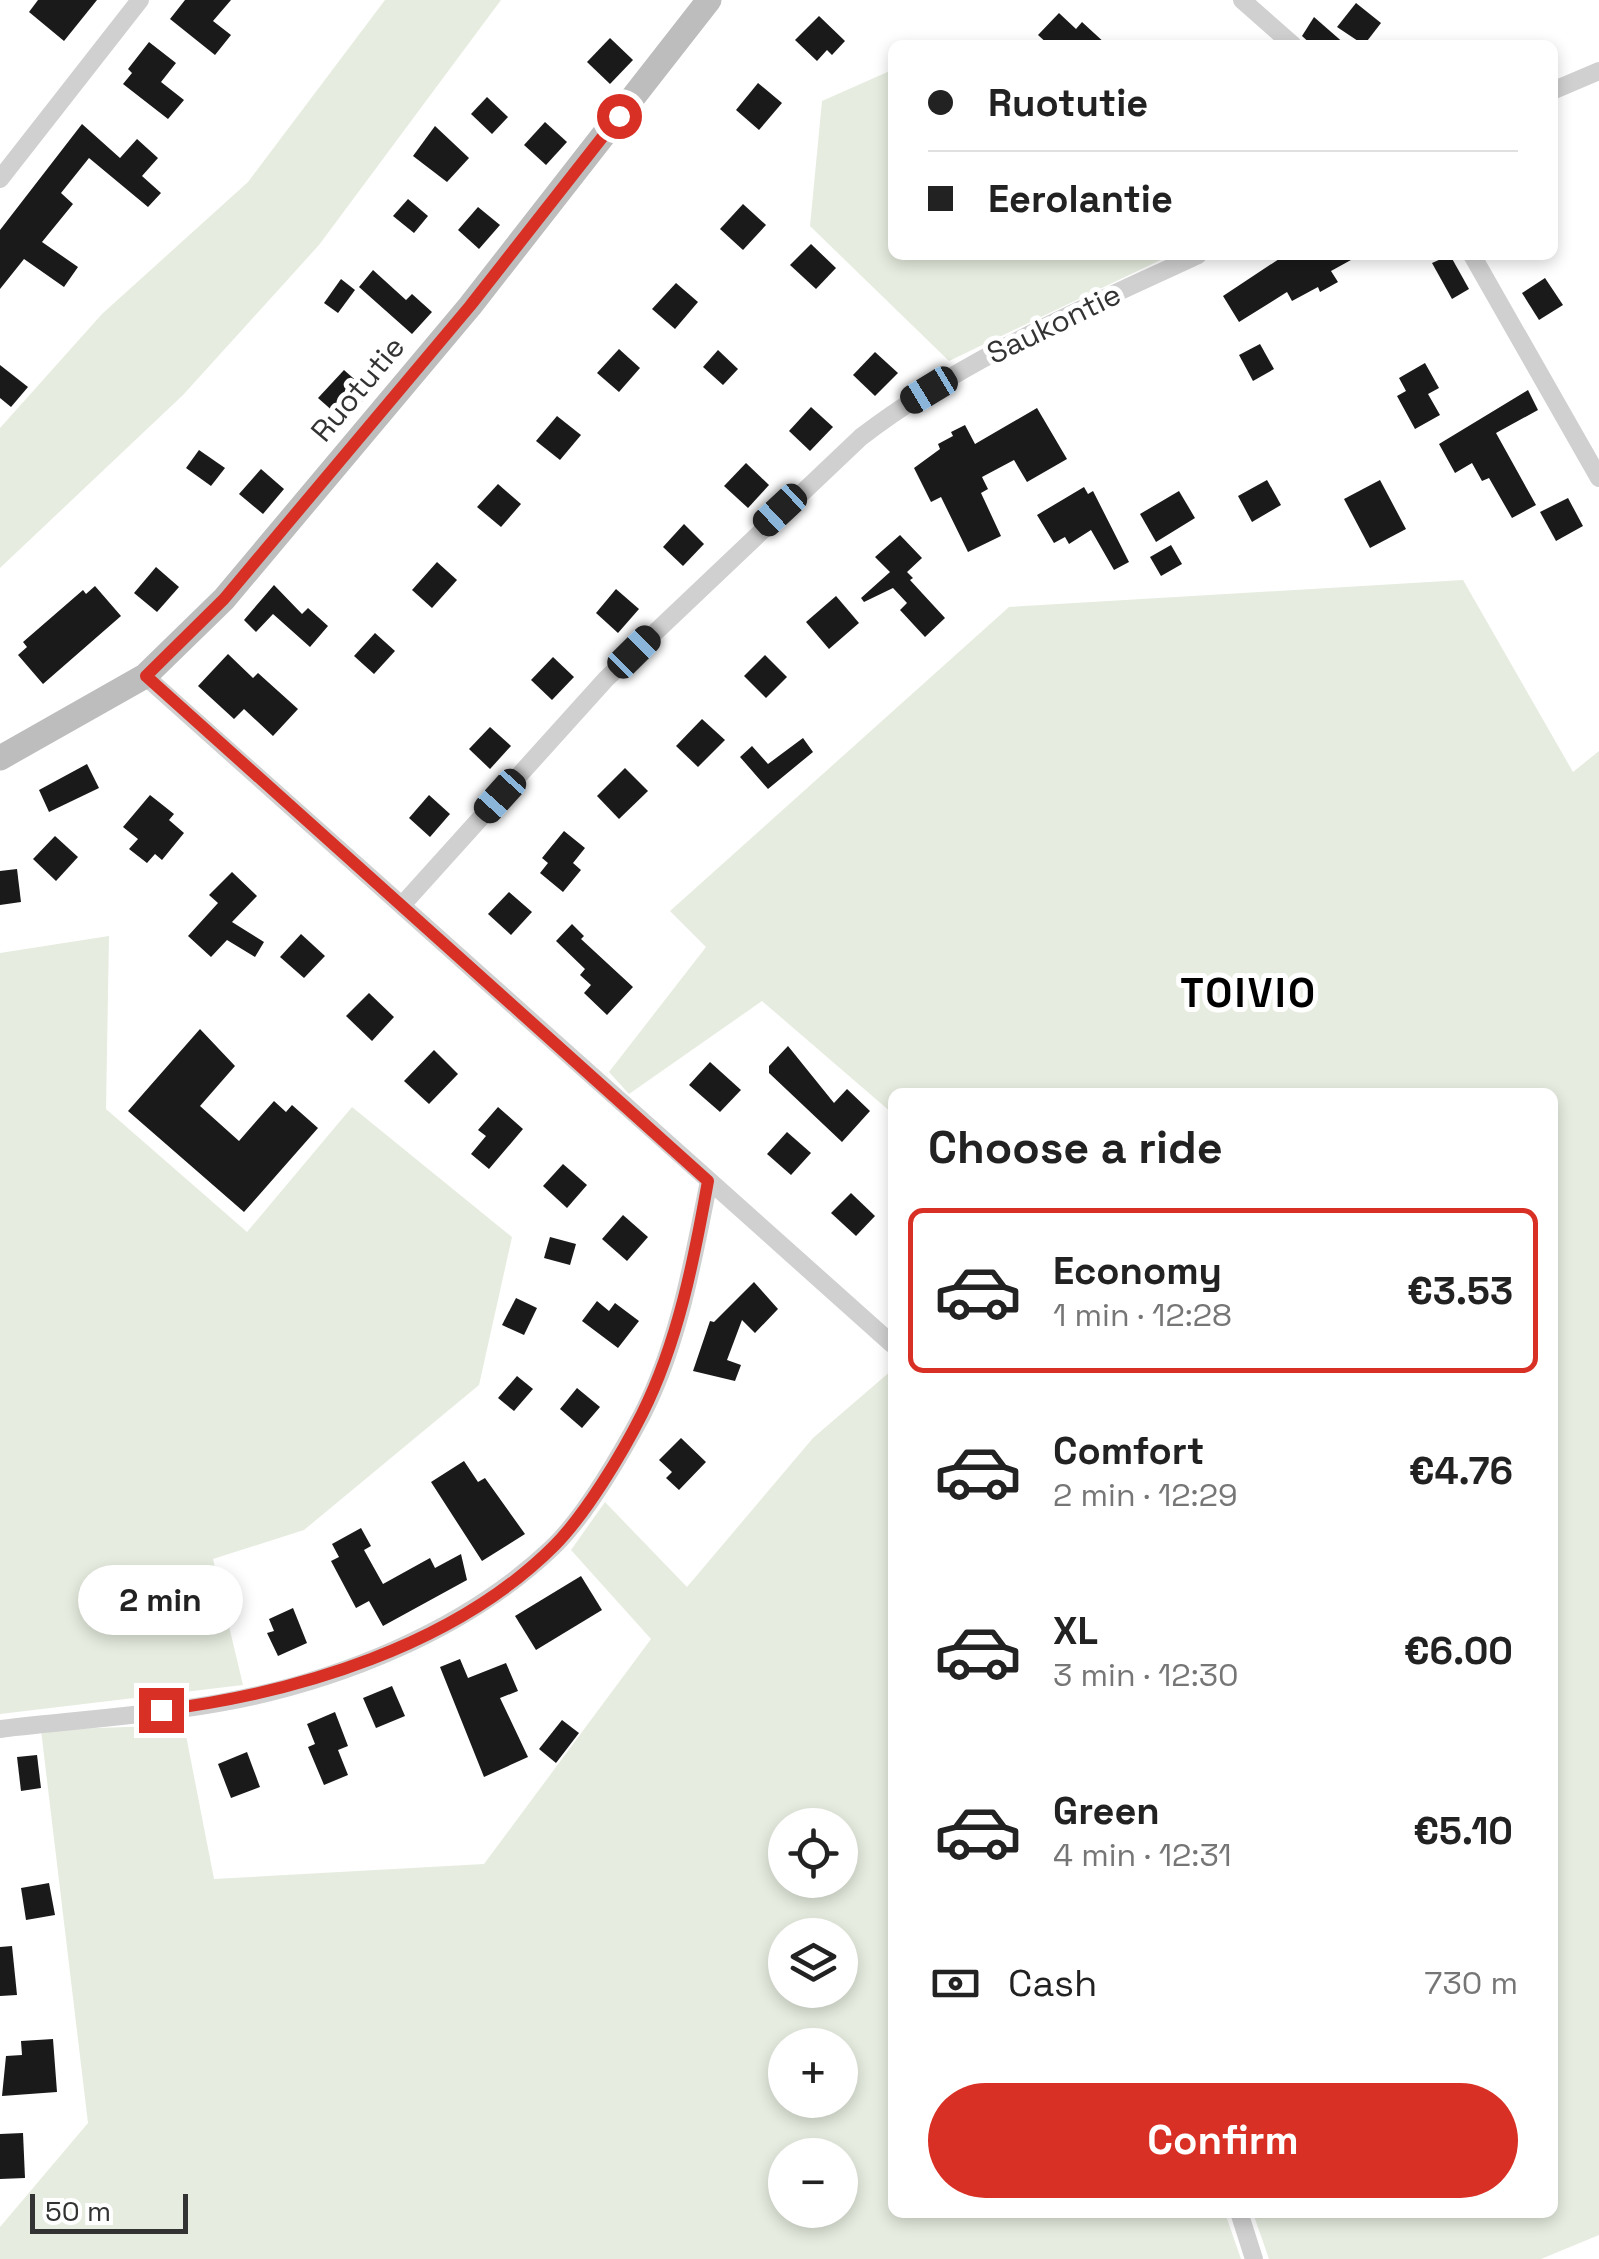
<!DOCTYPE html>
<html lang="en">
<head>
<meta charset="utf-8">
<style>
	:root { --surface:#fff; --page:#f2f2f2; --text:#222; --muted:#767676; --line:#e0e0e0; --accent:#d93025 }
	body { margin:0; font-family:"Space Grotesk",sans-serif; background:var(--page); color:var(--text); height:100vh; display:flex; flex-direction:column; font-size:38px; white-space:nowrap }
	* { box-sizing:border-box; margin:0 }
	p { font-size:32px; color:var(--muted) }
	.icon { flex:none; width:55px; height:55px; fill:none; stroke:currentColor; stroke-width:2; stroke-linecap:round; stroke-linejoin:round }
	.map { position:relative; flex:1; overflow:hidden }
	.side { position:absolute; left:888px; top:1088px; width:670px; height:1130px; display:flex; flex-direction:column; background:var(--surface); border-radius:15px; box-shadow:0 5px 15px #0003 }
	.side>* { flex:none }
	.top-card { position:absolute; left:888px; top:40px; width:670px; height:220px; border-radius:15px; box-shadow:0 5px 15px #0003; display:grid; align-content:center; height:220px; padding:0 40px; background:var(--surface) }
	.buttons { position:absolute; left:768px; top:1808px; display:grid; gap:20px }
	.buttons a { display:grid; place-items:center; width:90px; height:90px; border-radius:50%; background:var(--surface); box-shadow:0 5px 15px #0003; font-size:50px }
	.scale { position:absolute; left:30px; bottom:25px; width:158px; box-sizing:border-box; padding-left:10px; border:5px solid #333; border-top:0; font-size:28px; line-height:35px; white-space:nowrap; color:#333; -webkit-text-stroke:8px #fff; paint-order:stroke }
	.end { position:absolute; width:45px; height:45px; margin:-22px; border:12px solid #d93025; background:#fff; box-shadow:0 0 0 5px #fff }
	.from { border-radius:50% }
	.bubble { position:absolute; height:70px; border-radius:35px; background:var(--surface); box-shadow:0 5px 15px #0003; font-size:32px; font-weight:700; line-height:70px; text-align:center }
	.car { position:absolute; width:30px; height:60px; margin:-30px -15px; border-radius:12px; box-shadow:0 0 8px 2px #0007; background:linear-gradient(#222 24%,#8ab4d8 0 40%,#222 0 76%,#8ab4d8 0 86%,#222 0) }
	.top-card b { display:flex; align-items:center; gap:35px; height:95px; font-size:38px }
	.top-card b+b { border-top:2px solid var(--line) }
	.top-card i { width:25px; height:25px; background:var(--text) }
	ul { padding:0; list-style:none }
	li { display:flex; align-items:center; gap:30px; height:165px; margin:0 20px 15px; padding:0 20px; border:5px solid transparent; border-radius:15px }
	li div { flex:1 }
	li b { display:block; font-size:38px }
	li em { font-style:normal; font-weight:700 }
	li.current { border-color:var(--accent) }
	li>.icon { width:90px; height:90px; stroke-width:1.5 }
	h2 { padding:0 40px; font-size:45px; line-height:120px }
	.pay { display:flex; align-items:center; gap:25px; height:110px; padding:0 40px; font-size:38px }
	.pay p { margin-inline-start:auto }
	.action { display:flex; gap:20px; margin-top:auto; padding:20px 40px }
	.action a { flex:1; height:115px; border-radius:60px; background:var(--accent); color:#fff; font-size:40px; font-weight:700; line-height:115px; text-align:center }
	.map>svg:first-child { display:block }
	.green { fill:#e6ecdf; fill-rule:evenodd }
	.building { fill:#1a1a1a }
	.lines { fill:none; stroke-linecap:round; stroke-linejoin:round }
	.street { stroke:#d0d0d0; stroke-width:18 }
	.secondary { stroke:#bdbdbd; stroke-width:25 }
	.route { stroke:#d93025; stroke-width:12 }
	.labels { text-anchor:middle; stroke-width:10; stroke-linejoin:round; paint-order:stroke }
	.street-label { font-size:30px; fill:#333; stroke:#fff }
	.district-label { font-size:40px; font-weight:bold; letter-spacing:2.5px; fill:#000; stroke:#fff }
</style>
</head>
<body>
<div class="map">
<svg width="1599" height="2259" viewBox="0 0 1599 2259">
	<rect width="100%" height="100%" fill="#fff"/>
	<g class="green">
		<polygon points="385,0 501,0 319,245 183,395 0,568 0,428 102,314 248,182"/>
		<polygon points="892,70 892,255 1171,255 949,361 810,226 822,101"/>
		<polygon points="1463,580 1573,772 1599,751 1599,2235 1541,2259 1269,2259 1253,2213 1552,2212 1552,1092 892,1092 892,1113 762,1001 629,1094 609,1072 706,947 670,911 1009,607"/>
		<polygon points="109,936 106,1109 247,1232 352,1107 512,1237 479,1385 304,1530 213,1559 243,1685 0,1714 0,953"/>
		<path d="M892 1370V2212L1225 2213 1241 2259H0V2227L88 2123 41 1730 184 1725 214 1879 484 1864 651 1639 571 1550 605 1502 687 1587 813 1438ZM785 1825H840V1880H785ZM785 1935H840V1990H785ZM785 2045H840V2100H785ZM785 2155H840V2210H785Z"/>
	</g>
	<g class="building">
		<polygon points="38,0 97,0 64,41 29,12"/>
		<polygon points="185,0 231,0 213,21 231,35 215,55 170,19"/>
		<polygon points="1356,3 1381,23 1364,45 1337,27"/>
		<polygon points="1059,13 1076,29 1082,22 1107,45 1049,45 1038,35"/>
		<polygon points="819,16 845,41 832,55 827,50 817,61 795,40"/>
		<polygon points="1314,17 1346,45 1312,45 1302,36"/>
		<polygon points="610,38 633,60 610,84 587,62"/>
		<polygon points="149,42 176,63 161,82 184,100 168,119 123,84 132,73 128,69"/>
		<polygon points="758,83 782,103 759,130 736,110"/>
		<polygon points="487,97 508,117 492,134 471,114"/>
		<polygon points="545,122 567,142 546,165 524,145"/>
		<polygon points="82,124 120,158 137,139 158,158 142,176 161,193 148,207 89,158 61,193 73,204 42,242 78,267 64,287 24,259 0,289 0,230"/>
		<polygon points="435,126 469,158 447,182 413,156"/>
		<polygon points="408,199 428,216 414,233 393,216"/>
		<polygon points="743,204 766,225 743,250 720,229"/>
		<polygon points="478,207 500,225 479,249 458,230"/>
		<polygon points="811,244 836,268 816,289 790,265"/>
		<polygon points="1285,255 1360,255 1331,271 1338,282 1320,292 1318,287 1292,301 1287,292 1239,322 1223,296"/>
		<polygon points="1450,255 1469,289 1452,299 1432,263"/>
		<polygon points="373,270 406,300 412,294 432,312 412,334 359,287"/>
		<polygon points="1545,278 1563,305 1539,320 1522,293"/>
		<polygon points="341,279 355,290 338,313 324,303"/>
		<polygon points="676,283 698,302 675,329 652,309"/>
		<polygon points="1260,344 1274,369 1253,381 1239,355"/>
		<polygon points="619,349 640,368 619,392 597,373"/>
		<polygon points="718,350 738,369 723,385 703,367"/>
		<polygon points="875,352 898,373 875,396 853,375"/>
		<polygon points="1425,363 1439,388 1428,394 1440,415 1415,429 1397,396 1406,391 1399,378"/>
		<polygon points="0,365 28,387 11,407 0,398"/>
		<polygon points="344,370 370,393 344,421 318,398"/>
		<polygon points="1528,390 1538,410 1496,433 1536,505 1512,518 1489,478 1482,481 1472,463 1455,473 1439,444"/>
		<polygon points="811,407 833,427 810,451 789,431"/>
		<polygon points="1037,408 1067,459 1027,482 1014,460 982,477 988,489 981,493 1001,536 968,552 941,497 931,502 914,468 940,449 938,444 953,436 951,432 965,425 975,444"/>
		<polygon points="557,416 581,435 560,460 536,441"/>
		<polygon points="199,450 225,468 211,486 186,468"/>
		<polygon points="746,463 769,485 748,508 724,486"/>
		<polygon points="261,469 284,489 263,514 239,494"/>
		<polygon points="1267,480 1281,505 1252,522 1238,496"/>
		<polygon points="1380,480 1406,529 1370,548 1344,499"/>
		<polygon points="498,484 521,504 501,527 477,507"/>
		<polygon points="1084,487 1088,494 1093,491 1129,562 1114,570 1091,530 1069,544 1065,537 1054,543 1037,515"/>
		<polygon points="1179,491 1195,518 1156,542 1140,514"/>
		<polygon points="1568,498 1583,526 1556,541 1540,512"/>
		<polygon points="684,524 704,544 683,566 663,547"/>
		<polygon points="900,535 922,558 907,572 913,578 910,580 945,618 925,637 900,610 907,603 893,588 864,602 861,598 890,572 875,557"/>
		<polygon points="1171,545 1182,564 1161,576 1150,557"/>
		<polygon points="437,562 457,580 432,608 412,590"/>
		<polygon points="156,567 179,587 157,612 134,593"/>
		<polygon points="274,585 302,614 308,608 328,626 310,647 273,614 256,632 244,620"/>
		<polygon points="95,586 121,616 43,684 18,655 27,647 23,642 83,590 86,594"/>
		<polygon points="616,589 639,609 618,633 596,613"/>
		<polygon points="836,596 859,623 829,649 806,622"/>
		<polygon points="375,633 395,651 374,674 354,656"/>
		<polygon points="228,654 253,678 258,673 298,709 273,736 244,709 234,719 198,686"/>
		<polygon points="765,655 787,677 766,698 744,676"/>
		<polygon points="553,657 574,677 552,700 531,680"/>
		<polygon points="702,719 725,740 698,767 676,746"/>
		<polygon points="490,727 511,746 490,769 469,749"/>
		<polygon points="803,738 813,752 768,789 740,757 752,746 768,764"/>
		<polygon points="87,764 99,788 49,812 39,790"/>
		<polygon points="625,768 648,791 619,819 597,796"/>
		<polygon points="150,795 174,814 169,820 184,833 162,860 155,854 147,863 129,849 138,839 123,827"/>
		<polygon points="429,795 450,814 430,837 409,818"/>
		<polygon points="564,831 585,848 573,863 581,870 563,892 540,873 548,863 542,858"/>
		<polygon points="55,836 78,857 56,881 33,859"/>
		<polygon points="17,869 21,902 0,905 0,871"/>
		<polygon points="232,872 257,896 232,922 264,942 255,957 227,940 211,957 188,936 218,903 209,895"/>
		<polygon points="509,892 532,912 511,935 488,914"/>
		<polygon points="572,924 584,936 581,939 633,987 607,1015 584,993 591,985 580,975 585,969 556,941"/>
		<polygon points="301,934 325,956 304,978 280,957"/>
		<polygon points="369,993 394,1017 372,1041 346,1016"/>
		<polygon points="200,1029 235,1066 200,1106 239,1141 274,1101 286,1112 292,1105 318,1128 244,1212 128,1111"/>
		<polygon points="788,1046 834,1103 847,1089 870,1111 842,1142 769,1073 769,1066"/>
		<polygon points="434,1050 458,1074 429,1104 404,1081"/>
		<polygon points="710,1062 741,1090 720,1112 689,1085"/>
		<polygon points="498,1107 523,1129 489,1169 471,1154 486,1136 478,1130"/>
		<polygon points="787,1132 811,1153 791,1175 767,1154"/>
		<polygon points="563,1164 587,1185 567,1208 543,1186"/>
		<polygon points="851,1193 875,1216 856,1236 831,1213"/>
		<polygon points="623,1215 648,1237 627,1261 602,1239"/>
		<polygon points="550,1237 576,1244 570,1265 544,1258"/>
		<polygon points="754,1282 778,1309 755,1333 742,1320 727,1360 741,1365 735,1381 693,1371 710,1321 714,1322"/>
		<polygon points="516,1298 537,1308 524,1335 502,1325"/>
		<polygon points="597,1301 609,1311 615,1303 639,1321 618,1348 582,1321"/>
		<polygon points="517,1376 533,1389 514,1411 498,1398"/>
		<polygon points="577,1388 600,1407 582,1428 560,1409"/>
		<polygon points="681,1438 706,1462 679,1490 666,1478 672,1472 659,1460"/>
		<polygon points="464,1461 478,1482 485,1478 525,1534 482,1561 431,1482"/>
		<polygon points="361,1528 371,1546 364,1550 383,1584 430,1558 435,1568 461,1554 467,1580 383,1626 369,1601 356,1608 331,1561 339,1557 332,1544"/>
		<polygon points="581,1576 602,1610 536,1650 515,1616"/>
		<polygon points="293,1608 307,1643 278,1656 267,1633 274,1631 269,1619"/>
		<polygon points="460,1659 468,1678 506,1663 518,1691 500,1698 528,1757 484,1777 440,1667"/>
		<polygon points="392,1686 405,1716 376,1728 363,1698"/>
		<polygon points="335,1712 348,1746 338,1750 348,1775 324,1785 308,1747 315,1744 307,1724"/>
		<polygon points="562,1720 579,1733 556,1763 539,1749"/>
		<polygon points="247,1752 260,1787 231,1798 218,1764"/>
		<polygon points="37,1755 41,1788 21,1791 17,1757"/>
		<polygon points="49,1883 55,1915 26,1920 21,1888"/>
		<polygon points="12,1946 17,1995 0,1996 0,1947"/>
		<polygon points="53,2039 57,2092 2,2096 6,2056 22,2055 21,2041"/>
		<polygon points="23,2133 25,2178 0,2179 0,2134"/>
	</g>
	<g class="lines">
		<g class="street">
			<polyline points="1242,0 1293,45"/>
			<polyline points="1552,91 1599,71"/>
			<polyline points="0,179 140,0"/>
			<polyline points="1472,255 1599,478"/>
			<polyline points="145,676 892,1344"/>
			<path d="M403 904 606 679 861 437C963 359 1082 309 1198 255"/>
			<path d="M0 1729C73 1720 147 1716 219 1703 337 1682 465 1631 553 1547 585 1516 621 1454 642 1415 679 1343 693 1260 709 1181"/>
			<polyline points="1239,2212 1254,2259"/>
		</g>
		<polyline class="secondary" points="0,758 145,676 224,599 470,306 709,0"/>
	</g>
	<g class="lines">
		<path class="route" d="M161 1710C297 1693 454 1646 554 1546 585 1515 622 1454 642 1414 678 1342 694 1260 708 1181L146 676 224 599 470 306 619 116"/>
	</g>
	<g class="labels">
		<g class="street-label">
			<text transform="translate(1054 324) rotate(-26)" y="10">Saukontie</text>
			<text transform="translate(358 389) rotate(-50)" y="10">Ruotutie</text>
		</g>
		<g class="district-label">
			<text x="1249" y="1007">TOIVIO</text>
		</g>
	</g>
</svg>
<div class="buttons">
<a><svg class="icon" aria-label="locate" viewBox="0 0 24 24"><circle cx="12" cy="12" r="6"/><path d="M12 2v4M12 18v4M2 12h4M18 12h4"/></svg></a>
<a><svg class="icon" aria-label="layers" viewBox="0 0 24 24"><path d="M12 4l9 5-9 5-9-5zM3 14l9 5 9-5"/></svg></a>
<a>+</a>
<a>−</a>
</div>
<div class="scale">50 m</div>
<i class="end from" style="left:619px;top:116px"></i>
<i class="end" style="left:161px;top:1710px"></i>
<div class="bubble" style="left:78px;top:1565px;width:165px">2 min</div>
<i class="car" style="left:929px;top:390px;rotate:239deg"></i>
<i class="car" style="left:780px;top:510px;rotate:227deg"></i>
<i class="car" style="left:634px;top:652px;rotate:45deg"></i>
<i class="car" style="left:500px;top:796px;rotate:222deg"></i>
<div class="top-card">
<b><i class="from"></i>Ruotutie</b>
<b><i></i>Eerolantie</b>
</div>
<section class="side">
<h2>Choose a ride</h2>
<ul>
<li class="current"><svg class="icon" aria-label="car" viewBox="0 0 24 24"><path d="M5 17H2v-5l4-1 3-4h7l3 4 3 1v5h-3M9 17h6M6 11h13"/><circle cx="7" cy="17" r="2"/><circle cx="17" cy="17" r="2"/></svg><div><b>Economy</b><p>1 min · 12:28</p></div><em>€3.53</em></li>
<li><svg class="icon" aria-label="car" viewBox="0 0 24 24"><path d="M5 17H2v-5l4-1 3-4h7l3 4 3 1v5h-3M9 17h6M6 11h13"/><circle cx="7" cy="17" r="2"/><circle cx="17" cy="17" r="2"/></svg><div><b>Comfort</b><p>2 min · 12:29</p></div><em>€4.76</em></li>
<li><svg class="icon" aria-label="car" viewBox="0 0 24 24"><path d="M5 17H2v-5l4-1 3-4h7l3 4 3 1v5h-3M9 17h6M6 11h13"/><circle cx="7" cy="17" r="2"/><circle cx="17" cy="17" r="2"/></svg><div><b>XL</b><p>3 min · 12:30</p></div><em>€6.00</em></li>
<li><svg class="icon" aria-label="car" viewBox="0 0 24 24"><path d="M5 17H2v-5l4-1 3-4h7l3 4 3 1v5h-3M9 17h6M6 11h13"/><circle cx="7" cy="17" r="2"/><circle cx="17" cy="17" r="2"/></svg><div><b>Green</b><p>4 min · 12:31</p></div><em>€5.10</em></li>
</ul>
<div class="pay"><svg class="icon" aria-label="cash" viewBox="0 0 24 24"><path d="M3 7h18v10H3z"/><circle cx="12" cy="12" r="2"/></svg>Cash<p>730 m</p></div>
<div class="action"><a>Confirm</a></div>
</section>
</div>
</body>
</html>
